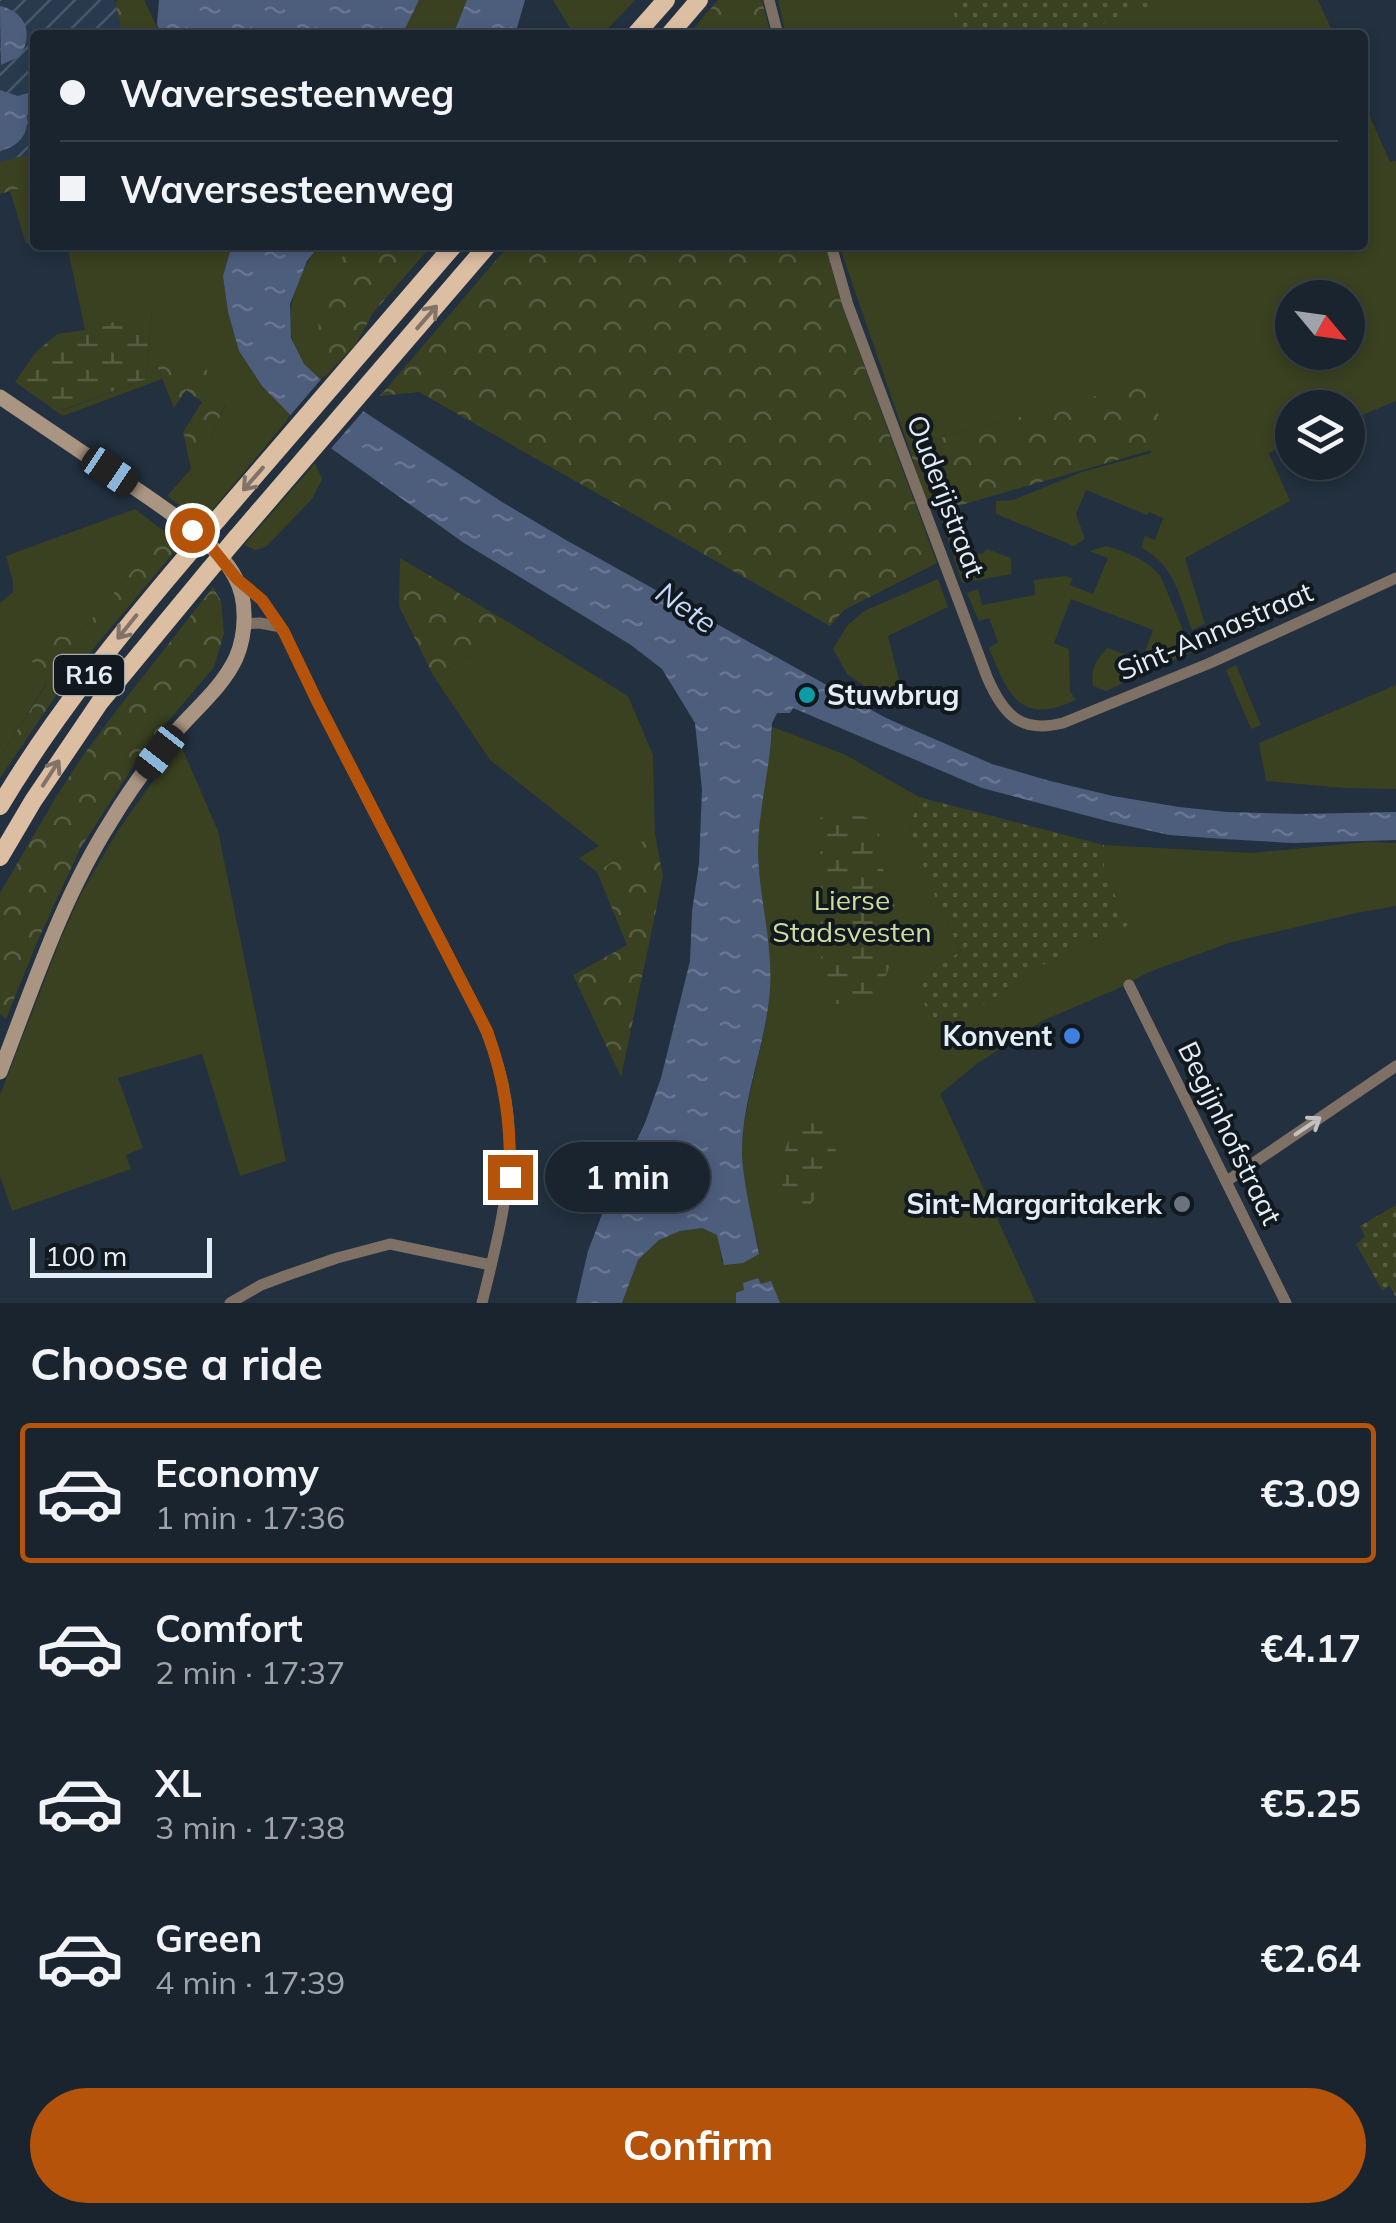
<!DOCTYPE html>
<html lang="en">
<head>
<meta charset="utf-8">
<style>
	:root { --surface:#1a242f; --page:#232c37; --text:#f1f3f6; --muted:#9fa4aa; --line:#38414b; --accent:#b45309 }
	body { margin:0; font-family:Mulish,sans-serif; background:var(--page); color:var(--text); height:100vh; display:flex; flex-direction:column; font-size:38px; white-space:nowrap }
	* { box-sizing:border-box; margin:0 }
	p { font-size:32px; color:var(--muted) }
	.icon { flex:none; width:55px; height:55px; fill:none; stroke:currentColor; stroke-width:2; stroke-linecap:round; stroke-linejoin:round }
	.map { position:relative; height:1303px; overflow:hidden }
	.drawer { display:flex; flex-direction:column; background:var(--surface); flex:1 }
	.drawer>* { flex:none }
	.hud { position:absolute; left:30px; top:30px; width:1338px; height:220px; border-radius:10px; box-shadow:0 5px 15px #0003,0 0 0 2px var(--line); display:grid; align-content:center; height:220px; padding:0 30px; background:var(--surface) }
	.needle { width:65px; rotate:119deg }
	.controls { position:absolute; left:1275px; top:280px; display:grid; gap:20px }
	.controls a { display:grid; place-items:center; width:90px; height:90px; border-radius:50%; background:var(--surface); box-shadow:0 5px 15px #0003,0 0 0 2px var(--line); font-size:50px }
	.scale { position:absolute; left:30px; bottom:25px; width:182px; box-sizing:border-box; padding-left:10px; border:5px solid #e3edf6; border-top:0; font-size:28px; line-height:35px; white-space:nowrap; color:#e3edf6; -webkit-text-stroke:8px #11181e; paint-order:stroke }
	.end { position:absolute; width:45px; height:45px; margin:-22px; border:12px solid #b45309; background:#fff; box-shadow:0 0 0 5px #fff }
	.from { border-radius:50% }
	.bubble { position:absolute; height:70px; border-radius:35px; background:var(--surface); box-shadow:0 5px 15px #0003,0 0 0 2px var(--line); font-size:32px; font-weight:700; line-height:70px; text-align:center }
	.car { position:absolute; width:30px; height:60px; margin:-30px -15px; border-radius:12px; box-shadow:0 0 8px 2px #0007; background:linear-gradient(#222 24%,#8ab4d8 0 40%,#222 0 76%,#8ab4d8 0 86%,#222 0) }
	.hud b { display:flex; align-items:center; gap:35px; height:95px; font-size:38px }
	.hud b+b { border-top:2px solid var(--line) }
	.hud i { width:25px; height:25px; background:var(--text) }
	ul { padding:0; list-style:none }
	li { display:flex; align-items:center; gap:30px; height:140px; margin:0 20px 15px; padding:0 10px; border:5px solid transparent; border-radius:10px }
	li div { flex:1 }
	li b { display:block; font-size:38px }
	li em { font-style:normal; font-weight:700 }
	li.active { border-color:var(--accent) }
	li>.icon { width:90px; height:90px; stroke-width:1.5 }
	h2 { padding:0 30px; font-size:45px; line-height:120px }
	.primary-button { display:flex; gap:20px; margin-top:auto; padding:20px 30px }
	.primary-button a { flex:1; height:115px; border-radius:60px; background:var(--accent); color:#fff; font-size:40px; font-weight:700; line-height:115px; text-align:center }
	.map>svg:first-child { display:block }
	.industrial { fill:url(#industrial-furrows) }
	.green { fill:#3a4121; fill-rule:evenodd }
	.forest { fill:url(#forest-crowns) }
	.wetland { fill:url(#wetland-marsh) }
	.garden { fill:url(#garden-dots) }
	.water { fill:url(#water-ripples) }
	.pier { fill:#22303f }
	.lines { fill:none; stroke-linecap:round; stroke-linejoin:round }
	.minor { stroke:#7e7064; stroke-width:11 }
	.secondary { stroke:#aa9582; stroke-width:15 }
	.trunk { stroke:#dcbea2; stroke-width:18 }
	.trunk-bridge { stroke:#dcbea2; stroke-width:18 }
	.oneway { stroke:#817367 }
	.oneway2 { stroke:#c0c1c3 }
	.route { stroke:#b45309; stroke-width:12 }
	.culture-dot { fill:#0f9aa8; stroke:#11181e; stroke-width:4 }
	.shop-dot { fill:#3f7fe0; stroke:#11181e; stroke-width:4 }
	.worship-dot { fill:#6b7280; stroke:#11181e; stroke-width:4 }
	.labels { text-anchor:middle; stroke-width:8; stroke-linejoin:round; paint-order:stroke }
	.shield { fill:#11181e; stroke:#a4adb5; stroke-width:2.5 }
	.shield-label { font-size:25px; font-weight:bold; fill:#e3edf6 }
	.street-label { font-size:28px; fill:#e3edf6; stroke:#11181e }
	.poi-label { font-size:28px; font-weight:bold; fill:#e3edf6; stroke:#11181e; text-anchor:end }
	.park-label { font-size:28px; fill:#cedd9d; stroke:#11181e }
	.water-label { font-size:30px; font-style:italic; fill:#c7d9fb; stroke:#11181e }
</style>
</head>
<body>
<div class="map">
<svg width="1396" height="1303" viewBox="0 0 1396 1303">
	<defs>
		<pattern id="industrial-furrows" width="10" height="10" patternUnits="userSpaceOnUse" patternTransform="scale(2.5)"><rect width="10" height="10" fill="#283b4e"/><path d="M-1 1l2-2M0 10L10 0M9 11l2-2" fill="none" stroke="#475868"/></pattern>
		<pattern id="forest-crowns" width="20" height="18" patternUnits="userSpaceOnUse" patternTransform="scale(2.5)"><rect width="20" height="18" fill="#3a4121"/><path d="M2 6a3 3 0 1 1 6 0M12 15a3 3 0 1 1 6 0" fill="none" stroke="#565d42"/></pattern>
		<pattern id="wetland-marsh" width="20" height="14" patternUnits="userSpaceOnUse" patternTransform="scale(2.5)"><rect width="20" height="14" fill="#3a4121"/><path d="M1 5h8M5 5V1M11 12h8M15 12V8" fill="none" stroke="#565d42"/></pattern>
		<pattern id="garden-dots" width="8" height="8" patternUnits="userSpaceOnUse" patternTransform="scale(2.5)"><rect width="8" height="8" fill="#3a4121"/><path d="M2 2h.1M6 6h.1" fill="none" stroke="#565d42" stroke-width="1.8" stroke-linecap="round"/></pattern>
		<pattern id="water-ripples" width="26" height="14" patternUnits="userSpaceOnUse" patternTransform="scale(2.5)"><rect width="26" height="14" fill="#4d5e7d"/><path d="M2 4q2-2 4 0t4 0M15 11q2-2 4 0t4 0" fill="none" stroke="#667590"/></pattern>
	</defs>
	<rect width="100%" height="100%" fill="#22303f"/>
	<polygon class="industrial" points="0,0 114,0 123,35 35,35 35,153 0,162"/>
	<g class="green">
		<polygon points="419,0 467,0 453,35 402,35"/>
		<polygon points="553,0 635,0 602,35 574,35"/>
		<polygon points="778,0 1318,0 1334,35 786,35"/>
		<path d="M1363 101 1390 162 1396 161V401L1348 421V408H1292V443L1269 453 1290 501 1185 558 1205 624 1192 630C1179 596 1175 565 1141 548L1145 536 1155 540 1163 518 1149 512 1147 515 1086 490 1076 514 1085 539 1074 546 996 514V501L1013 500 1082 472 1151 453V450L1162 446 1009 420 969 429 909 448 839 245H1362ZM1292 298H1348V352H1292Z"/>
		<polygon points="35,184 35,242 26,244 10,191"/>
		<path d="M67 245H232L223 276 228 312 239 351 262 386 291 416 202 522 167 496 191 469 183 432 189 445 209 440 226 405 200 358C186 350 171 360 157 365L162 379 63 416 61 411 146 379 152 312 85 330Z"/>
		<path d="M320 245H359L345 254 331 364 334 367 322 381C316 376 309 370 304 364 277 328 294 276 320 245Z"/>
		<polygon points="315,463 322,479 312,499 266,547 255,550 244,545"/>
		<polygon points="956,507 964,534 963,544 966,551 974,554 983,553 987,549 1011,558 1011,574 962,583 939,512"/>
		<polygon points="135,509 165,532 75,639 29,657 47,683 0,757 0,603 13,592 13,582 6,556"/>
		<path d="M1107 546C1128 553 1147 559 1161 577L1192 652 1106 691 1093 686C1090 669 1096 661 1107 648L1142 660 1153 630 1071 599 1054 643 1069 649 1070 691 1076 700C1020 726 1008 695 989 648L998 642 989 618 979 621 967 593 978 589 982 605 1035 595 1034 580 1065 576 1073 578 1070 585 1093 594 1108 558 1089 551Z"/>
		<polygon points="938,579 948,607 888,636 907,711 882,698 847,674 833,649 847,626 864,611"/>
		<polygon points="518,628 628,696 653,755 655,833 597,872 579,858 599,846 490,760 434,677"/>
		<polygon points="1236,665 1261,725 1251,729 1226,670"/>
		<polygon points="1396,685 1396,789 1344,788 1266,781 1259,743"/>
		<path d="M773 727 846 755 919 797 909 830 938 904 961 951 914 983 938 1028 991 1000 1030 972 1082 944 1128 925 1104 872V845L1251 853 1367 842 1396 843V906L1356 913 1229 943 1149 972 1117 989 1042 1021 978 1063 940 1094 1036 1303H622L638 1260 659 1240 680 1231 702 1228 718 1235 722 1262 759 1250C752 1218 742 1185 742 1152 743 1096 768 1042 770 986 771 942 760 900 758 856 756 813 766 769 773 727Z"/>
		<polygon points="180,743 218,831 286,1161 240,1176 202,1054 118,1078 143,1148 126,1155 131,1169 12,1211 0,1176 0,1095 61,938 81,894 117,832"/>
	</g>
	<g class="forest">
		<polygon points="117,0 144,0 161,35 123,35 115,3"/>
		<polygon points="718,0 762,0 771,35 688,35"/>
		<polygon points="35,153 35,184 0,194 0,162"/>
		<path d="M359 245H432L373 313 356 344 334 367C314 344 313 299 329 273 336 261 347 252 359 245Z"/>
		<polygon points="509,245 825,245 844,311 937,563 844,610 830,626 419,392 380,396"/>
		<polygon points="186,354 193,354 200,358 226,404 209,440 200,447 189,446 183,432 202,402 186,390 174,408 157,365 173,357"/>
		<polygon points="1154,380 1162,447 961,505 929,511 909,448 969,429 1009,420"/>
		<polygon points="165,532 180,545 63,685 0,778 0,757 47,684 29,657 32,644 49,634 75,639"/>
		<polygon points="400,558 518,628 434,677 399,606"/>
		<polygon points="213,587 221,601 224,633 214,667 143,751 80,849 38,940 6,1019 0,1014 0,893 56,797 82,757 116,711"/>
		<polygon points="655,833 663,877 621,1077 573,975 627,945 597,872"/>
	</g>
	<g class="wetland">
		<polygon points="152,311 146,379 62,410 63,416 15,382 36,352 57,334 85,330"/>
		<polygon points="845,807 878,824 884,877 897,912 894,953 874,1010 832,1003 821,957 820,818"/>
		<polygon points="798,1117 826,1129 839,1157 831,1180 806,1209 782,1202 783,1155"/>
	</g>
	<g class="garden">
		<polygon points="950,0 1167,0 1073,35 960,35"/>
		<polygon points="919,797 1104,845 1104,872 1129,925 1082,944 1030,972 991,1000 938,1029 913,983 961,951 938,904 909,830"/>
		<polygon points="1396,1205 1396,1296 1395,1296 1390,1286 1382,1290 1356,1244 1365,1237 1360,1226"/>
	</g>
	<g class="water">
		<polygon points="159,0 419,0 402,35 161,35 157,24"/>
		<polygon points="467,0 525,0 515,35 453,35"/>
		<path d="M0 6C26 12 34 34 20 56L1 65Z"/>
		<path d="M0 90 18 96 31 92 35 112 27 115C29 135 19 146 0 151Z"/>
		<path d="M232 245H320L307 261 290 304 291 338 304 364 334 392 502 502 566 540 886 718 992 764 1050 781 1113 796 1179 807 1227 812 1300 814 1396 812V840L1293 843 1224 839 1169 835 1111 822 982 788 793 708 790 713H777L772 723C771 766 758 809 758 852 759 898 773 943 770 990 766 1045 741 1100 742 1156 744 1188 753 1222 759 1254L743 1263 724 1265 717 1235 702 1228 680 1231 659 1240 638 1260 622 1303H576L588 1251 606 1204 645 1123 661 1078 690 961 692 911 699 864 702 789 695 723 662 669 631 645 464 543 304 429 262 386 239 351 228 312 223 276Z"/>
		<polygon points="758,1278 761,1284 771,1281 780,1303 736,1303 736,1293 744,1290 743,1283"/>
	</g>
	<polygon class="pier" points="324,376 366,408 327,453 300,433 287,419"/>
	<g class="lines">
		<g class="minor">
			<polyline points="769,0 778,35"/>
			<path d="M831 245 848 305 987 677C1003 714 1020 734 1063 723L1210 663 1396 578"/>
			<path d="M238 580 262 600 284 632 317 701 477 1011C529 1118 509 1194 482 1303"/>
			<polyline points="243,624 260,623 281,627"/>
			<polyline points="1129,985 1286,1303"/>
			<polyline points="1227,1181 1396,1066"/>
			<polyline points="230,1303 261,1285 285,1276 337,1258 390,1244 491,1265"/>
		</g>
		<path class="secondary" d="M0 397C40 424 80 451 120 478 156 503 214 538 235 577 248 600 246 635 236 658 222 688 194 710 173 735 150 762 129 791 111 821 62 898 33 987 0 1072"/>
		<g class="trunk">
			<polyline points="635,35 666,0"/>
			<polyline points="669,35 699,0"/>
			<polyline points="217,520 454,245"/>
			<polyline points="237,537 488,245"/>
			<path d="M0 806C54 715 121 633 190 552"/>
			<polyline points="0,857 33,801 100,702 210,569"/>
		</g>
		<g class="trunk-bridge">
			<polyline points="190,552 217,520"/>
			<polyline points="210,569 237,537"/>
		</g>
	</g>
	<defs><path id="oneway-shaft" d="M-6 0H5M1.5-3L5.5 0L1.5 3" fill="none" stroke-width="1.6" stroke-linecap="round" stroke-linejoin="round" transform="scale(2.5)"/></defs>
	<g class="oneway">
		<use href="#oneway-shaft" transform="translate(427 317) rotate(-49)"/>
		<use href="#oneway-shaft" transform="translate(253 479) rotate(131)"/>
		<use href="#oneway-shaft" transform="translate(127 627) rotate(129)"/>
		<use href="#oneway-shaft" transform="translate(51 773) rotate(-57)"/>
	</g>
	<use class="oneway2" href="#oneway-shaft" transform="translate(1308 1126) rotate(-34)"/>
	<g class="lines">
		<path class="route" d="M192 530 212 548 237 579 262 600 284 632 317 701 487 1031C505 1081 511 1123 510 1177"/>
	</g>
	<circle class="culture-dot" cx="807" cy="695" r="10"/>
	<circle class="shop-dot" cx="1072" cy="1036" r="10"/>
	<circle class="worship-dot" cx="1182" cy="1204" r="10"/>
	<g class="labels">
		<rect class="shield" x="54" y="655" width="70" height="40" rx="8"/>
		<g class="shield-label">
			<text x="89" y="684">R16</text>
		</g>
		<g class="street-label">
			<text transform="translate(946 496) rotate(69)" y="10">Ouderijstraat</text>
			<text transform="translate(1215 631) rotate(-23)" y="10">Sint-Annastraat</text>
			<text transform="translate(1230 1133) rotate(64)" y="10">Begijnhofstraat</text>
		</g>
		<g class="poi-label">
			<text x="827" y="705" text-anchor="start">Stuwbrug</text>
			<text x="1052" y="1046">Konvent</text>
			<text x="1162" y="1214">Sint-Margaritakerk</text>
		</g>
		<g class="park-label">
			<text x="852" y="910">Lierse<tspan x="852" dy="32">Stadsvesten</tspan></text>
		</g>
		<g class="water-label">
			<text transform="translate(686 608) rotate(35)" y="10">Nete</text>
		</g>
	</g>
</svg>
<div class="controls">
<a><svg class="needle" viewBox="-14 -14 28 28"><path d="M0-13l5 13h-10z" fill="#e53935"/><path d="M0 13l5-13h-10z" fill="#9fa4aa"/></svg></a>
<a><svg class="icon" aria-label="layers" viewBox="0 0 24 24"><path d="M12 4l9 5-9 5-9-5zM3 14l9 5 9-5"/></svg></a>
</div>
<div class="scale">100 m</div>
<i class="end from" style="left:192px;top:530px"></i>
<i class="end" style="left:510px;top:1177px"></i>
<div class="bubble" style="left:545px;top:1142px;width:165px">1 min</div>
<i class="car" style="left:110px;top:471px;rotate:124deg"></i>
<i class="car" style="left:160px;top:752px;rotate:218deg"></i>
<div class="hud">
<b><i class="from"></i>Waversesteenweg</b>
<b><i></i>Waversesteenweg</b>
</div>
</div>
<section class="drawer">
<h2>Choose a ride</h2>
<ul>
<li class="active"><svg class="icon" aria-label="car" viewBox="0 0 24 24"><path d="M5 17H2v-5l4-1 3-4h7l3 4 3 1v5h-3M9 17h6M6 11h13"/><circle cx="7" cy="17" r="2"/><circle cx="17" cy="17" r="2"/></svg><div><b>Economy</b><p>1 min · 17:36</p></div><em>€3.09</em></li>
<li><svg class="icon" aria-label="car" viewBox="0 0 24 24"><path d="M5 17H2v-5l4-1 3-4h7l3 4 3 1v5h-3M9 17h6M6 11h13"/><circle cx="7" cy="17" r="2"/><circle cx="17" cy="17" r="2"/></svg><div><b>Comfort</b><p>2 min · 17:37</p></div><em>€4.17</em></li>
<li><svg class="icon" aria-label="car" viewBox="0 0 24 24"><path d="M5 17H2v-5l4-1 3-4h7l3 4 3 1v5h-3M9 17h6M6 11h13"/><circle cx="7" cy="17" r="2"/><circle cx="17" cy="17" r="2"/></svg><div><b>XL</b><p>3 min · 17:38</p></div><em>€5.25</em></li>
<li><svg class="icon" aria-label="car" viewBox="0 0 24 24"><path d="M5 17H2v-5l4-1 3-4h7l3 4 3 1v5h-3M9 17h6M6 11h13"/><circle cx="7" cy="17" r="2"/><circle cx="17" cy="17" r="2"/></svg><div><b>Green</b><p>4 min · 17:39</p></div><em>€2.64</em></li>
</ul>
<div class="primary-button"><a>Confirm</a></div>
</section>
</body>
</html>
